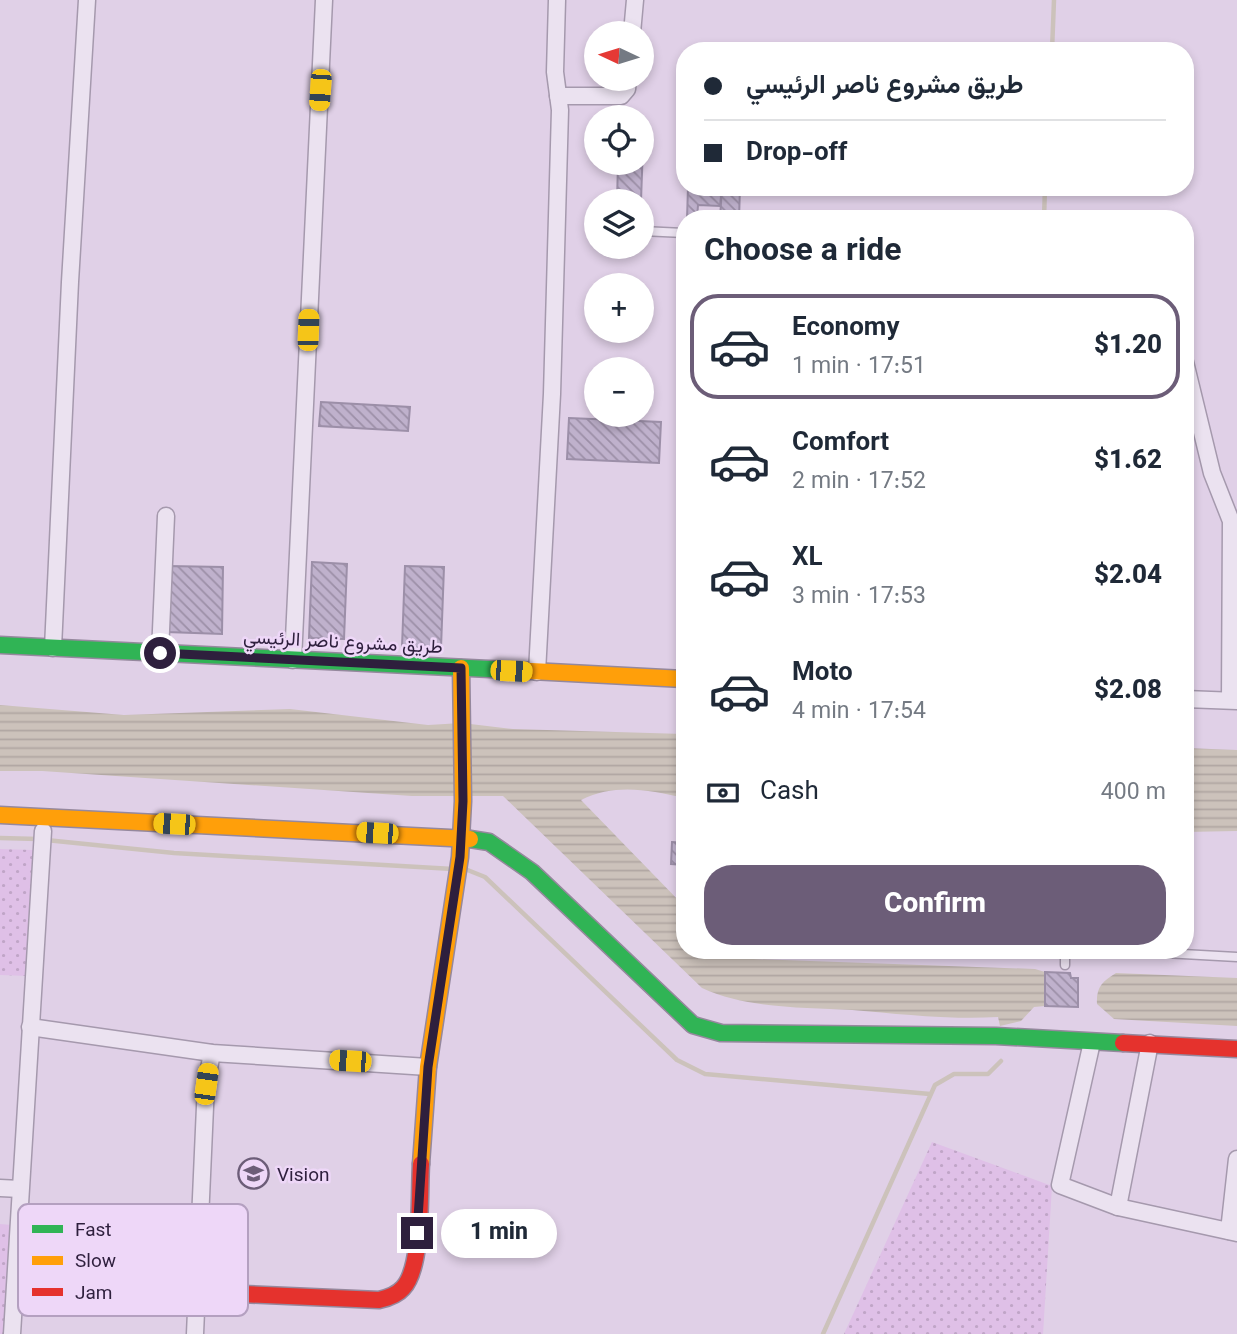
<!DOCTYPE html>
<html lang="en">
<head>
<meta charset="utf-8">
<style>
	:root { --surface:#fff; --page:#f6f6f7; --text:#1f2937; --muted:#747a83; --line:#e0e1e3; --accent:#6c5d78 }
	body { margin:0; font-family:Georgia,Vazirmatn,serif; background:var(--page); color:var(--text); height:100vh; display:flex; flex-direction:column; font-size:26px; white-space:nowrap }
	* { box-sizing:border-box; margin:0 }
	p { font-size:23px; color:var(--muted) }
	.icon { flex:none; width:38px; height:38px; fill:none; stroke:currentColor; stroke-width:2; stroke-linecap:round; stroke-linejoin:round }
	.map { position:relative; flex:1; overflow:hidden }
	.details { position:absolute; left:676px; top:210px; width:518px; height:749px; display:flex; flex-direction:column; background:var(--surface); border-radius:28px; box-shadow:0 4px 10px #0003 }
	.details>* { flex:none }
	.banner { position:absolute; left:676px; top:42px; width:518px; height:154px; border-radius:28px; box-shadow:0 4px 10px #0003; display:grid; align-content:center; height:154px; padding:0 28px; background:var(--surface) }
	.needle { width:46px; rotate:274deg }
	.tools { position:absolute; left:584px; top:21px; display:grid; gap:14px }
	.tools a { display:grid; place-items:center; width:70px; height:70px; border-radius:50%; background:var(--surface); box-shadow:0 4px 10px #0003; font-size:35px }
	.end { position:absolute; width:32px; height:32px; margin:-16px; border:9px solid #2e1f3d; background:#fff; box-shadow:0 0 0 4px #fff }
	.from { border-radius:50% }
	.bubble { position:absolute; height:49px; border-radius:24px; background:var(--surface); box-shadow:0 4px 10px #0003; font-size:23px; font-weight:800; line-height:49px; text-align:center }
	.car { position:absolute; width:21px; height:42px; margin:-21px -10px; border-radius:9px; box-shadow:0 0 5px 2px #0007; background:linear-gradient(#f5c518 24%,#345 0 40%,#f5c518 0 76%,#345 0 86%,#f5c518 0) }
	.banner b { display:flex; align-items:center; gap:24px; height:66px; font-size:26px }
	.banner b+b { border-top:2px solid var(--line) }
	.banner i { width:18px; height:18px; background:var(--text) }
	ul { padding:0; list-style:none }
	li { display:flex; align-items:center; gap:21px; height:105px; margin:0 14px 10px; padding:0 14px; border:4px solid transparent; border-radius:28px }
	li div { flex:1 }
	li b { display:block; font-size:26px }
	li em { font-style:normal; font-weight:800 }
	li.active { border-color:var(--accent) }
	li>.icon { width:63px; height:63px; stroke-width:1.5 }
	h2 { padding:0 28px; font-size:32px; line-height:84px }
	.pay { display:flex; align-items:center; gap:18px; height:77px; padding:0 28px; font-size:26px }
	.pay p { margin-inline-start:auto }
	.button { display:flex; gap:14px; margin-top:auto; padding:14px 28px }
	.button a { flex:1; height:80px; border-radius:28px; background:var(--accent); color:#fff; font-size:28px; font-weight:800; line-height:80px; text-align:center }
	.map>svg:first-child { display:block }
	.farmland { fill:url(#farmland-dots) }
	.water { fill:url(#water-rules) }
	.lines { fill:none; stroke-linecap:round; stroke-linejoin:round }
	.stream { stroke:#ccc2bb; stroke-width:4.5 }
	.building { fill:url(#building-back-hatch); stroke:#9c8fa8; stroke-width:2 }
	.lane-casing { stroke:#a599ad; stroke-width:11 }
	.street-casing { stroke:#a599ad; stroke-width:19 }
	.fast-casing { stroke:#95889d; stroke-width:19 }
	.slow-casing { stroke:#95889d; stroke-width:19 }
	.jam-casing { stroke:#95889d; stroke-width:19 }
	.lane { stroke:#ebe2f0; stroke-width:8 }
	.street { stroke:#ebe2f0; stroke-width:16 }
	.fast { stroke:#30b455; stroke-width:16 }
	.slow { stroke:#ff9f0a; stroke-width:16 }
	.jam { stroke:#e5322d; stroke-width:16 }
	.route { stroke:#2e1f3d; stroke-width:9 }
	.labels { text-anchor:middle; stroke-width:5; stroke-linejoin:round; paint-order:stroke }
	.street-label { font-size:19px; fill:#2e1f3d; stroke:#eed7f8 }
	.poi-label { font-size:19px; fill:#2e1f3d; stroke:#eed7f8; text-anchor:start }
	.key { fill:#eed7f8; stroke:#b4a0c0; stroke-width:2 }
	.key-label { font-size:19px; fill:#2e1f3d }
</style>
</head>
<body>
<div class="map">
<svg width="1237" height="1334" viewBox="0 0 1237 1334">
	<defs>
		<pattern id="farmland-dots" width="8" height="8" patternUnits="userSpaceOnUse" patternTransform="scale(1.75)"><rect width="8" height="8" fill="#dfc0e7"/><path d="M2 2h.1M6 6h.1" fill="none" stroke="#c0a5c7" stroke-width="1.8" stroke-linecap="round"/></pattern>
		<pattern id="water-rules" width="6" height="5" patternUnits="userSpaceOnUse" patternTransform="scale(1.75)"><rect width="6" height="5" fill="#ccc2bb"/><path d="M0 2.5h6" fill="none" stroke="#b0a6a2"/></pattern>
		<pattern id="building-back-hatch" width="6" height="6" patternUnits="userSpaceOnUse" patternTransform="scale(1.75)"><rect width="6" height="6" fill="#bfb1cc"/><path d="M-1 5l2 2M0 0l6 6M5-1l2 2" fill="none" stroke="#9c8fa7"/></pattern>
	</defs>
	<rect width="100%" height="100%" fill="#e0d0e7"/>
	<g class="farmland">
		<polygon points="0,849 33,850 28,976 0,975"/>
		<polygon points="932,1142 1052,1186 1043,1334 844,1334"/>
		<polygon points="0,1224 12,1225 6,1334 0,1334"/>
	</g>
	<g class="water">
		<path d="M0 705 124 715 290 709 428 725 462 723 513 729 684 734V798C648 790 616 783 581 800L684 906V950H727L740 957 753 959 1035 969 1045 972V1006L1034 1007 1021 1021 1000 1026 998 1017C949 1020 900 1014 852 1010 802 1007 748 1009 702 988L503 796H412L42 771H0Z"/>
		<polygon points="1185,748 1237,750 1237,831 1185,832"/>
		<path d="M1116 973 1237 978V1026L1114 1019 1097 1004C1096 987 1102 982 1116 973Z"/>
	</g>
	<g class="lines">
		<g class="stream">
			<polyline points="1052,51 1054,0"/>
			<polyline points="1044,219 1045,187"/>
			<polyline points="0,838 38,839"/>
			<polyline points="46,840 174,853 453,869"/>
			<polyline points="465,869 485,877 677,1060 705,1074 930,1094"/>
			<polyline points="823,1334 935,1085 954,1074 988,1074 1001,1061"/>
		</g>
	</g>
	<g class="building">
		<polygon points="643,146 641,201 617,201 618,163 642,163"/>
		<polygon points="688,187 722,187 720,206 698,205 697,219 687,219"/>
		<polygon points="722,187 740,187 739,219 720,219"/>
		<polygon points="321,402 410,407 408,431 319,426"/>
		<polygon points="569,418 661,422 659,463 567,459"/>
		<polygon points="312,562 347,564 344,639 309,638"/>
		<polygon points="168,566 223,567 222,634 167,632"/>
		<polygon points="405,566 444,567 441,648 402,647"/>
		<polygon points="672,842 683,843 684,865 671,864"/>
		<polygon points="1045,972 1070,973 1071,978 1078,978 1078,1007 1045,1006"/>
	</g>
	<g class="lines">
		<defs>
			<g id="lane">
				<polyline points="642,231 684,233"/>
				<polyline points="1065,950 1065,965"/>
				<polyline points="1110,950 1237,957"/>
			</g>
			<g id="street">
				<polyline points="632,33 635,0"/>
				<polyline points="558,96 621,96 627,89 628,79"/>
				<polyline points="1185,362 1212,473 1231,521 1230,700"/>
				<polyline points="53,648 70,282 87,0"/>
				<polyline points="160,653 166,516"/>
				<polyline points="293,660 324,0"/>
				<polyline points="537,672 552,394 560,110 555,72 557,0"/>
				<polyline points="1185,699 1237,701"/>
				<polyline points="30,1027 212,1053 428,1067"/>
				<polyline points="1092,1042 1060,1185 1118,1207 1237,1233"/>
				<polyline points="0,1188 20,1189"/>
				<polyline points="1118,1207 1150,1043"/>
				<polyline points="1229,1231 1237,1159"/>
				<polyline points="12,1334 43,831"/>
				<polyline points="195,1334 206,1084 212,1053"/>
			</g>
			<g id="fast">
				<polyline points="0,645 512,670"/>
				<polyline points="470,839 489,842 532,872 693,1025 721,1033 996,1036 1123,1043"/>
			</g>
			<g id="slow">
				<polyline points="512,670 684,679"/>
				<polyline points="0,815 470,839"/>
				<polyline points="421,1164 428,1067 460,857 463,801 461,668"/>
			</g>
			<g id="jam">
				<polyline points="1123,1043 1237,1049"/>
				<path d="M196 1292 379 1300C388 1298 397 1295 403 1288 423 1267 419 1194 421 1164"/>
			</g>
		</defs>
		<use href="#lane" class="lane-casing"/>
		<use href="#street" class="street-casing"/>
		<use href="#fast" class="fast-casing"/>
		<use href="#slow" class="slow-casing"/>
		<use href="#jam" class="jam-casing"/>
		<use href="#lane" class="lane"/>
		<use href="#street" class="street"/>
		<use href="#fast" class="fast"/>
		<use href="#slow" class="slow"/>
		<use href="#jam" class="jam"/>
	</g>
	<g class="lines">
		<polyline class="route" points="160,653 461,668 463,801 460,857 428,1067 417,1233"/>
	</g>
	<defs>
		<symbol id="school-ring" viewBox="-11 -11 22 22"><circle r="9.5" fill="#eed7f8" stroke="#6c5d78" stroke-width="1.5"/><path d="M0-5L7-2L0 1L-7-2ZM-4 1L0 2.5L4 1V4Q0 6-4 4Z" fill="#6c5d78"/></symbol>
	</defs>
	<g fill-rule="evenodd">
		<use href="#school-ring" x="236" y="1156" width="35" height="35"/>
	</g>
	<g class="labels">
		<g class="street-label">
			<text transform="translate(343 641) rotate(3)" y="7">طريق مشروع ناصر الرئيسي</text>
		</g>
		<g class="poi-label">
			<text x="277" y="1181">Vision</text>
		</g>
	</g>
	<rect x="18" y="1204" width="230" height="112" rx="10" class="key"/>
	<rect x="32" y="1225" width="31" height="8" fill="#30b455"/>
	<rect x="32" y="1256" width="31" height="9" fill="#ff9f0a"/>
	<rect x="32" y="1288" width="31" height="8" fill="#e5322d"/>
	<g class="key-label">
		<text x="75" y="1236">Fast</text>
		<text x="75" y="1267">Slow</text>
		<text x="75" y="1299">Jam</text>
	</g>
</svg>
<div class="tools">
<a><svg class="needle" viewBox="-14 -14 28 28"><path d="M0-13l5 13h-10z" fill="#e53935"/><path d="M0 13l5-13h-10z" fill="#747a83"/></svg></a>
<a><svg class="icon" aria-label="locate" viewBox="0 0 24 24"><circle cx="12" cy="12" r="6"/><path d="M12 2v4M12 18v4M2 12h4M18 12h4"/></svg></a>
<a><svg class="icon" aria-label="layers" viewBox="0 0 24 24"><path d="M12 4l9 5-9 5-9-5zM3 14l9 5 9-5"/></svg></a>
<a>+</a>
<a>−</a>
</div>
<i class="end from" style="left:160px;top:653px"></i>
<i class="end" style="left:417px;top:1233px"></i>
<div class="bubble" style="left:441px;top:1209px;width:116px">1 min</div>
<i class="car" style="left:320px;top:90px;rotate:184deg"></i>
<i class="car" style="left:308px;top:330px;rotate:2deg"></i>
<i class="car" style="left:511px;top:671px;rotate:93deg"></i>
<i class="car" style="left:174px;top:824px;rotate:273deg"></i>
<i class="car" style="left:377px;top:833px;rotate:273deg"></i>
<i class="car" style="left:350px;top:1061px;rotate:274deg"></i>
<i class="car" style="left:206px;top:1084px;rotate:8deg"></i>
<div class="banner">
<b><i class="from"></i>طريق مشروع ناصر الرئيسي</b>
<b><i></i>Drop-off</b>
</div>
<section class="details">
<h2>Choose a ride</h2>
<ul>
<li class="active"><svg class="icon" aria-label="car" viewBox="0 0 24 24"><path d="M5 17H2v-5l4-1 3-4h7l3 4 3 1v5h-3M9 17h6M6 11h13"/><circle cx="7" cy="17" r="2"/><circle cx="17" cy="17" r="2"/></svg><div><b>Economy</b><p>1 min · 17:51</p></div><em>$1.20</em></li>
<li><svg class="icon" aria-label="car" viewBox="0 0 24 24"><path d="M5 17H2v-5l4-1 3-4h7l3 4 3 1v5h-3M9 17h6M6 11h13"/><circle cx="7" cy="17" r="2"/><circle cx="17" cy="17" r="2"/></svg><div><b>Comfort</b><p>2 min · 17:52</p></div><em>$1.62</em></li>
<li><svg class="icon" aria-label="car" viewBox="0 0 24 24"><path d="M5 17H2v-5l4-1 3-4h7l3 4 3 1v5h-3M9 17h6M6 11h13"/><circle cx="7" cy="17" r="2"/><circle cx="17" cy="17" r="2"/></svg><div><b>XL</b><p>3 min · 17:53</p></div><em>$2.04</em></li>
<li><svg class="icon" aria-label="car" viewBox="0 0 24 24"><path d="M5 17H2v-5l4-1 3-4h7l3 4 3 1v5h-3M9 17h6M6 11h13"/><circle cx="7" cy="17" r="2"/><circle cx="17" cy="17" r="2"/></svg><div><b>Moto</b><p>4 min · 17:54</p></div><em>$2.08</em></li>
</ul>
<div class="pay"><svg class="icon" aria-label="cash" viewBox="0 0 24 24"><path d="M3 7h18v10H3z"/><circle cx="12" cy="12" r="2"/></svg>Cash<p>400 m</p></div>
<div class="button"><a>Confirm</a></div>
</section>
</div>
</body>
</html>
